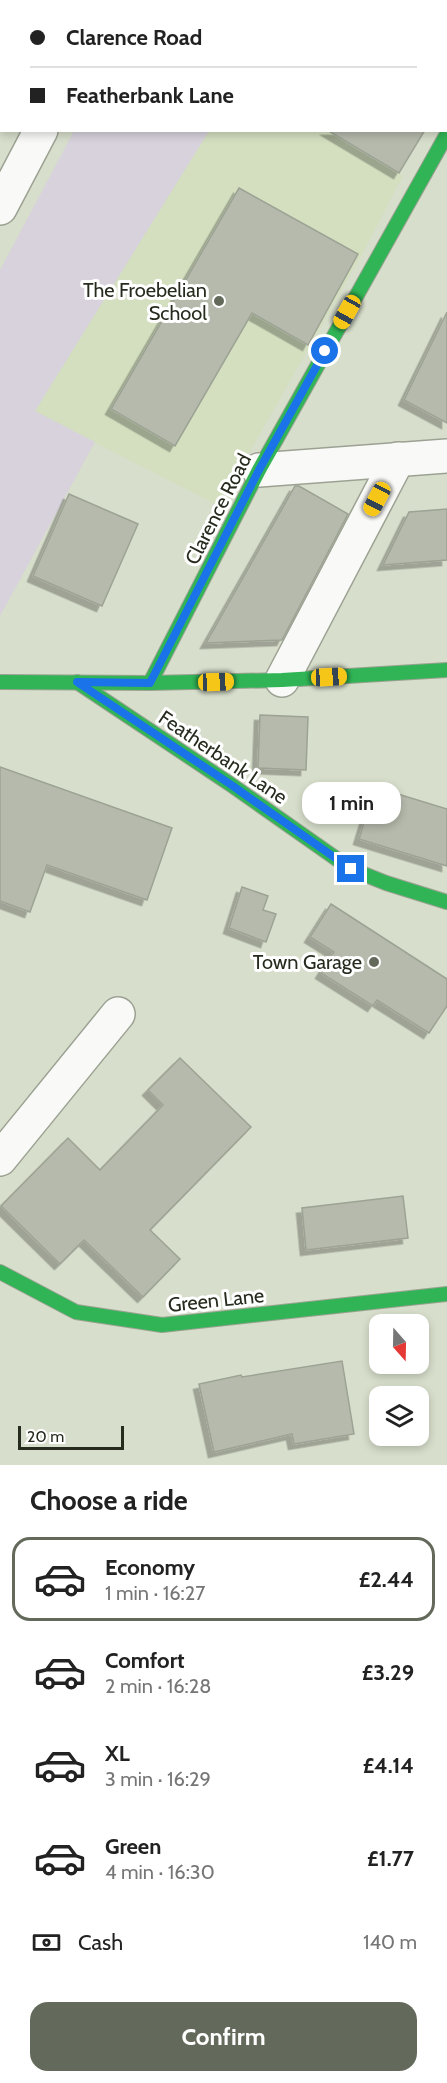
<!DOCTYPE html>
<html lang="en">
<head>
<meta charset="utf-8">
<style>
	:root { --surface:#fff; --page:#f6f6f6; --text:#222; --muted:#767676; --line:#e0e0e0; --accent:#646a5b }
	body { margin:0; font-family:Cabin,sans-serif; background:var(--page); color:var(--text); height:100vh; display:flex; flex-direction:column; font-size:22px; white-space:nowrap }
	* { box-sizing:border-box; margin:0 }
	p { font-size:20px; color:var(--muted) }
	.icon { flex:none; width:33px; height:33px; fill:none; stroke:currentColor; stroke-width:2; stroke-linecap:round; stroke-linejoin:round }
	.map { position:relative; height:1465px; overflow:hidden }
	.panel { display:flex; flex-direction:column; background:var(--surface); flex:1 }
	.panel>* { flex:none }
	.hud { position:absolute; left:0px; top:0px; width:447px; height:132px; box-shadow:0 3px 9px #0003; display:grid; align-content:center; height:132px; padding:0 30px; background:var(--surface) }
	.needle { width:39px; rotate:160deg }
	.controls { position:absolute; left:369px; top:1314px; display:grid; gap:12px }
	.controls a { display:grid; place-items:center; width:60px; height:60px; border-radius:12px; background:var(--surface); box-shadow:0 3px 9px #0003; font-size:30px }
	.scale { position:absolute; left:18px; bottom:15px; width:106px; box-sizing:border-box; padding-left:6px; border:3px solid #262b1e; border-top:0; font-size:16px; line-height:21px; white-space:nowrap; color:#262b1e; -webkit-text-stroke:4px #fff; paint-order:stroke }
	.end { position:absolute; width:27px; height:27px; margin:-14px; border:8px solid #1a73e8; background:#fff; box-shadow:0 0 0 3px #fff }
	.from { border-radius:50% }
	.bubble { position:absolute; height:42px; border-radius:18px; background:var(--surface); box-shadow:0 3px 9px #0003; font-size:20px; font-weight:700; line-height:42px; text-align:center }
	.car { position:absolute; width:18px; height:36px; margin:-18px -9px; border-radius:8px; box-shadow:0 0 4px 2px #0007; background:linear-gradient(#f5c518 24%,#345 0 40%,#f5c518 0 76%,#345 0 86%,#f5c518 0) }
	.hud b { display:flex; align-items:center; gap:21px; height:57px; font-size:22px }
	.hud b+b { border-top:2px solid var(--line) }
	.hud i { width:15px; height:15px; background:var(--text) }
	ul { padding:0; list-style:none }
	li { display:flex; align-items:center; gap:18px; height:84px; margin:0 12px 9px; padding:0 18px; border:3px solid transparent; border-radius:18px }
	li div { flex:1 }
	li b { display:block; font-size:22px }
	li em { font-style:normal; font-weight:700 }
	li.selected { border-color:var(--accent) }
	li>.icon { width:54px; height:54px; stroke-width:1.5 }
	h2 { padding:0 30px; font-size:27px; line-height:72px }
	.pay { display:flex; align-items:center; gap:15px; height:66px; padding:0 30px; font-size:22px }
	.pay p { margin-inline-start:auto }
	.action { display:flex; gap:12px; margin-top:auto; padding:12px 30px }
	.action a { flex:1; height:69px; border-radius:18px; background:var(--accent); color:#fff; font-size:24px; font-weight:700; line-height:69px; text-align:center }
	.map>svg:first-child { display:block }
	.built { fill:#d3dfbf }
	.green { fill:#d7d2dc }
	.building { fill:#b5baac; stroke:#9da394; stroke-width:1.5; filter:url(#shadow) }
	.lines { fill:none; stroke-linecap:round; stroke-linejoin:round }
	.street-casing { stroke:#9ca293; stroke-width:36 }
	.fast-casing { stroke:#9ca293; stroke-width:16 }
	.street { stroke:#f9faf7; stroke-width:33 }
	.fast { stroke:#30b455; stroke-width:14 }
	.route { stroke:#1a73e8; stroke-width:8 }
	.poi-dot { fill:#646a5b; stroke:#fff; stroke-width:2 }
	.labels { text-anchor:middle; stroke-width:6; stroke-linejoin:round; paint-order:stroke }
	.poi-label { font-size:20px; fill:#262b1e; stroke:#fff; text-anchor:end }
	.street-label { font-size:20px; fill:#262b1e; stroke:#fff }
</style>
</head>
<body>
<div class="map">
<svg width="447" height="1465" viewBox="0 0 447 1465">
	<defs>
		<filter id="shadow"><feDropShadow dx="-5.5" dy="5.5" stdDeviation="0" flood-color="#0004"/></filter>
	</defs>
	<rect width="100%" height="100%" fill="#d7decb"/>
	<polygon class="built" points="209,131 327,131 403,176 361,256 219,506 34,411"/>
	<polygon class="green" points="74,131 209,131 35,411 95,442 0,616 0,270"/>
	<g class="building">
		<polygon points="327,130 425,130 399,173"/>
		<polygon points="239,188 358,254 308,345 252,313 175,446 111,409"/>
		<polygon points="447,312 447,423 404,400"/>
		<polygon points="295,486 299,486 348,514 282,640 206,643"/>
		<polygon points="69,494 138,524 102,606 33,576"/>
		<polygon points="447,509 447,560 383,565 409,512"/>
		<polygon points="260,715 308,717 306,770 258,768"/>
		<polygon points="0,767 172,828 147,900 47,865 30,912 0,901"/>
		<polygon points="375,787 447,809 447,866 359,839"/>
		<polygon points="242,887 268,896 263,910 276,914 266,942 229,928"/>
		<polygon points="331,904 447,979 447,1006 429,1033 377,1000 373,1006 321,973 334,952 310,937"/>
		<polygon points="180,1058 251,1127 150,1230 180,1259 143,1297 84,1240 60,1264 1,1206 68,1138 100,1170 163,1105 148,1090"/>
		<polygon points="403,1196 408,1238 306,1250 302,1208"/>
		<polygon points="342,1361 354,1434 294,1444 292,1434 214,1452 199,1384 241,1375 242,1377"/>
	</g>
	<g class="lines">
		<defs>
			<g id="street">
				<polyline points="109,2 110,0"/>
				<polyline points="0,208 41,130"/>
				<polyline points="259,470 447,456"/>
				<polyline points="282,680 398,459"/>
				<polyline points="0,1159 118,1014"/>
			</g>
			<g id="fast">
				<polyline points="0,682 150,683 282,680 447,670"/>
				<polyline points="77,682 230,784 351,869 386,883 447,902"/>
				<polyline points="150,683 259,470 447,134"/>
				<polyline points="0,1272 76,1312 162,1325 447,1294"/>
			</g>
		</defs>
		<use href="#street" class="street-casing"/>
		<use href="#fast" class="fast-casing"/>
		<use href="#street" class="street"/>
		<use href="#fast" class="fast"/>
	</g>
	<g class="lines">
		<polyline class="route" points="325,351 259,470 150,683 77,682 230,784 351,869"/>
	</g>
	<g class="poi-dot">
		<circle cx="219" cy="301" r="6"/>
		<circle cx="374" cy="962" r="6"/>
	</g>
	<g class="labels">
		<g class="poi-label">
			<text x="207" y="297">The Froebelian<tspan x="207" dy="23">School</tspan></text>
			<text x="362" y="969">Town Garage</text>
		</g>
		<g class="street-label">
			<text transform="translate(218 509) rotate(-63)" y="7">Clarence Road</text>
			<text transform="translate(223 757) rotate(34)" y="7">Featherbank Lane</text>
			<text transform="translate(216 1300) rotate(-6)" y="7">Green Lane</text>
		</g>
	</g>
</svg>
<div class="controls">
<a><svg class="needle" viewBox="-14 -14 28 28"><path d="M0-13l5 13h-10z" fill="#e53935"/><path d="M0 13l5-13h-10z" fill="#767676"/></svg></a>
<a><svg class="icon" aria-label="layers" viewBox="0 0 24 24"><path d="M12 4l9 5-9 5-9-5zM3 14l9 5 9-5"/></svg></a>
</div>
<div class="scale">20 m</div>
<i class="end from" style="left:325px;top:351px"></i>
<i class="end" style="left:351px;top:869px"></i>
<div class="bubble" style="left:302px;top:782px;width:99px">1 min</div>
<i class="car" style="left:347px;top:312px;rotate:209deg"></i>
<i class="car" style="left:377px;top:499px;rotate:208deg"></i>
<i class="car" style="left:329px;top:677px;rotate:87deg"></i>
<i class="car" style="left:216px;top:682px;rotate:88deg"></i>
<div class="hud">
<b><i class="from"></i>Clarence Road</b>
<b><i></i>Featherbank Lane</b>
</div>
</div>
<section class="panel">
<h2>Choose a ride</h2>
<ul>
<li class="selected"><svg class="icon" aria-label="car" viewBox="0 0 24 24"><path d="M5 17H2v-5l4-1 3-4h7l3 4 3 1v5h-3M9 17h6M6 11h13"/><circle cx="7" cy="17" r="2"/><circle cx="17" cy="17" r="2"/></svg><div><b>Economy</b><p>1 min · 16:27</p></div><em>£2.44</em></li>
<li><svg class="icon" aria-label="car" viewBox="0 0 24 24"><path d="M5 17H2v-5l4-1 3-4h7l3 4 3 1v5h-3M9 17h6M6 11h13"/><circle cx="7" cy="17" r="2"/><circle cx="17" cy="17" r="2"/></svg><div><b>Comfort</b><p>2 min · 16:28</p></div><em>£3.29</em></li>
<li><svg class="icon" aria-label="car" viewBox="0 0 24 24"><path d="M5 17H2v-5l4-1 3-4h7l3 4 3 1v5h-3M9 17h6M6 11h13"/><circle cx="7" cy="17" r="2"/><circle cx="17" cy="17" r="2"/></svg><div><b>XL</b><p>3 min · 16:29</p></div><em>£4.14</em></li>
<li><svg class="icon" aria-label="car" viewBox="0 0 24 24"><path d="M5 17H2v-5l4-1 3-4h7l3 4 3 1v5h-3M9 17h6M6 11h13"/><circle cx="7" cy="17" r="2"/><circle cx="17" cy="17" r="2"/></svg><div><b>Green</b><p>4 min · 16:30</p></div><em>£1.77</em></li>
</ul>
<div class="pay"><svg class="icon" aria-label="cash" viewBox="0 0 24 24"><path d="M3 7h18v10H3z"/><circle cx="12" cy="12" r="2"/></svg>Cash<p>140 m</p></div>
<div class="action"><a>Confirm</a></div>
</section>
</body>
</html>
